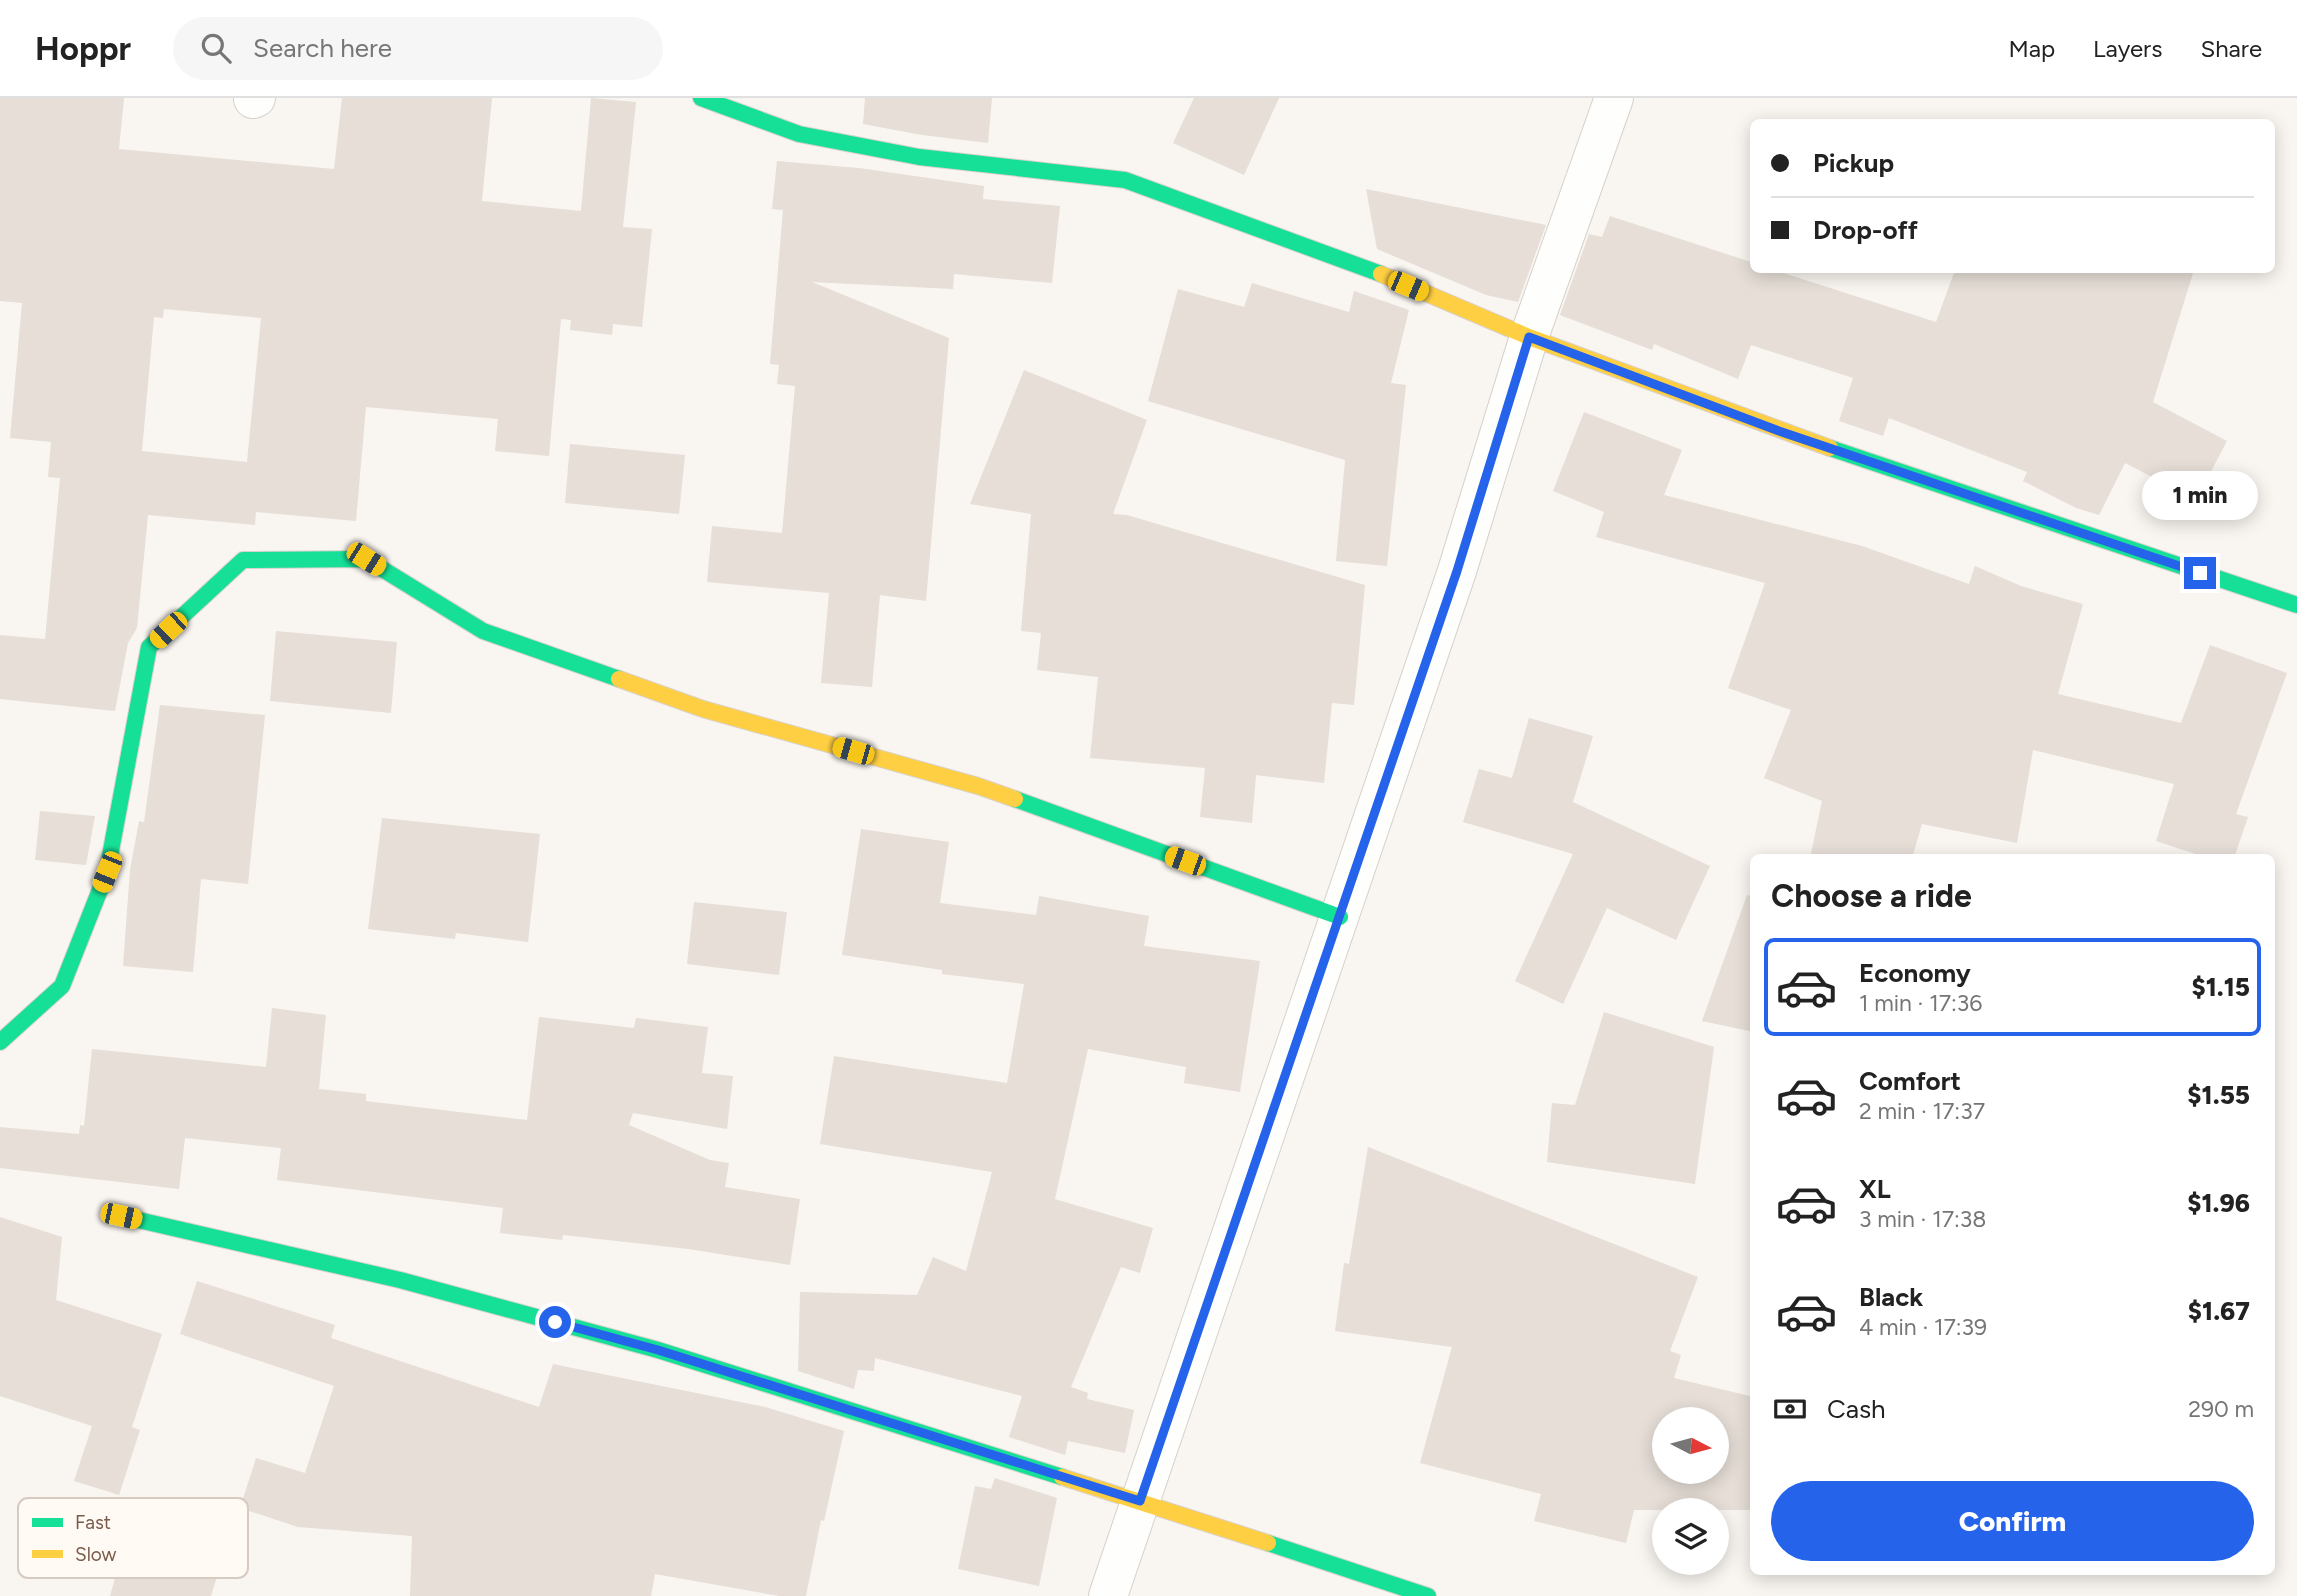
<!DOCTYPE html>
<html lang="en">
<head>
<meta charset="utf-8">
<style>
	:root { --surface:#fff; --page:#f6f6f6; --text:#222; --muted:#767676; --line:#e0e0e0; --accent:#2563eb }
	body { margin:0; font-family:Figtree,sans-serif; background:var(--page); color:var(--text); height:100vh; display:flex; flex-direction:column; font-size:26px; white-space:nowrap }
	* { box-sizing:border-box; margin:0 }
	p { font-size:23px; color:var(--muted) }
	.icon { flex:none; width:38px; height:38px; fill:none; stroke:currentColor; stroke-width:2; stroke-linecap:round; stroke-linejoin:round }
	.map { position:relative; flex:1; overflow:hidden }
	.drawer { position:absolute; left:1750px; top:756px; width:525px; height:721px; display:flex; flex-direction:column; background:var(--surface); border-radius:10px; box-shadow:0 4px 18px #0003 }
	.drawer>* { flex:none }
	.banner { position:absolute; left:1750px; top:21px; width:525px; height:154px; border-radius:10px; box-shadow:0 4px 18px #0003; display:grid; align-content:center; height:154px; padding:0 21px; background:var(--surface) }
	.needle { width:46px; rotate:96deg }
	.buttons { position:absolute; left:1652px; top:1309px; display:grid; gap:14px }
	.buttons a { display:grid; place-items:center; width:77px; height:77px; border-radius:50%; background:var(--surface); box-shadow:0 4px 18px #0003; font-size:35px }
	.end { position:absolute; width:32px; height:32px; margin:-16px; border:9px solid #2563eb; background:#fff; box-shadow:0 0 0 4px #fff }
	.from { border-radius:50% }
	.bubble { position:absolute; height:49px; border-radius:24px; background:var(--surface); box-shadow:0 4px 18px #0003; font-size:23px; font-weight:800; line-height:49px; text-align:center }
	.car { position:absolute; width:21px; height:42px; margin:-21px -10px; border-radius:9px; box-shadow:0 0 5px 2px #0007; background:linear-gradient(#f5c518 24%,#345 0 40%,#f5c518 0 76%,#345 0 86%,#f5c518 0) }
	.banner b { display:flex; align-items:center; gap:24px; height:66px; font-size:26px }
	.banner b+b { border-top:2px solid var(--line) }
	.banner i { width:18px; height:18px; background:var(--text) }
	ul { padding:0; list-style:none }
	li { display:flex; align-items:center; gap:21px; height:98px; margin:0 14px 10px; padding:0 7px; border:4px solid transparent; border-radius:10px }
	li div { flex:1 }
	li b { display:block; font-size:26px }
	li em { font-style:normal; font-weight:800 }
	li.current { border-color:var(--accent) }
	li>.icon { width:63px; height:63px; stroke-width:1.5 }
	h2 { padding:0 21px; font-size:32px; line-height:84px }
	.pay { display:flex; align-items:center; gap:18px; height:77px; padding:0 21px; font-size:26px }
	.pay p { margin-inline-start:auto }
	.button { display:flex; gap:14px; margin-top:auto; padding:14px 21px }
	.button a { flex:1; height:80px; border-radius:42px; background:var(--accent); color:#fff; font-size:28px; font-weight:800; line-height:80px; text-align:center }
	header { display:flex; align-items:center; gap:42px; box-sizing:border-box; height:98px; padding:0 35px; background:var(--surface); border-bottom:2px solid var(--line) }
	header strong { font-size:33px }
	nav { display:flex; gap:38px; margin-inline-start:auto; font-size:24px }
	.search { width:490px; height:63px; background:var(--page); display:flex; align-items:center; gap:18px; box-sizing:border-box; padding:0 24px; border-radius:38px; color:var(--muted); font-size:26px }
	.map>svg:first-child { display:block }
	.building { fill:#e6ded7; fill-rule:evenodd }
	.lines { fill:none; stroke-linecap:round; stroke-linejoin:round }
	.street-casing { stroke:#d7d1cb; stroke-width:40 }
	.fast-casing { stroke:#d9d2cb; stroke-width:18 }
	.slow-casing { stroke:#d9d2cb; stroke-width:18 }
	.street { stroke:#fefefd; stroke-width:38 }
	.fast { stroke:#16e098; stroke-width:16 }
	.slow { stroke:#ffcf43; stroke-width:16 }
	.route { stroke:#2563eb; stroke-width:9 }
	.key { fill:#fffaf3; stroke:#d7cbc1; stroke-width:2 }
	.key-label { font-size:19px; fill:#7a5c4d }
</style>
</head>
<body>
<header>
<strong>Hoppr</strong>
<div class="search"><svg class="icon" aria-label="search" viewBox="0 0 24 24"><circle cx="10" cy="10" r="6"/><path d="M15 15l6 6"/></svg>Search here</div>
<nav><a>Map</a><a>Layers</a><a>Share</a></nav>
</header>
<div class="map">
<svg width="2297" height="1498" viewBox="0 0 2297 1498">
	<rect width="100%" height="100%" fill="#f9f5f0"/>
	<g class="building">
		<path d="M0 0H124L119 51 334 71 342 0H492L482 103 581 113 591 0 636 4 623 129 652 131 642 229 613 226 612 237 570 232 571 222 561 221 549 358 495 353 498 321 366 309 356 423 256 414 255 427 148 417 137 530 128 545 115 613 0 601V537L45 541 60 380 48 379 51 344 10 340 22 205 0 203ZM164 211 261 220 247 364 142 353 154 219 163 220Z"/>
		<polygon points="865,0 992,0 988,45 922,37 863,26"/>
		<polygon points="1194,0 1279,0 1244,77 1173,45"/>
		<polygon points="777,63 859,70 984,88 983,101 1060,108 1052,185 954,176 953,191 812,184 949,240 926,503 880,497 872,589 821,585 829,495 707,484 712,428 782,435 795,288 777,286 779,267 770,266 783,112 772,111"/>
		<polygon points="1366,91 1546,127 1518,204 1486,197 1377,151"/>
		<polygon points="1610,118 1754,165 1754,172 1774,172 1936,224 1955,172 2194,172 2153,304 2227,343 2196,402 2125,365 2099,417 2076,410 2023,383 2027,374 1889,320 1883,338 1839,323 1853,280 1751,247 1738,281 1654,246 1652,252 1560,217 1589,136 1602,139"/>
		<polygon points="1252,185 1349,214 1354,193 1409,212 1391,285 1406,287 1387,468 1336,463 1345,362 1148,303 1178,191 1244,209"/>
		<polygon points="1024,272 1147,322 1113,416 1127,417 1365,487 1354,607 1332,605 1324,685 1256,677 1252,725 1200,719 1205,670 1090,660 1098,579 1037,572 1041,535 1021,533 1031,416 970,406"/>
		<polygon points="1584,314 1682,352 1664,397 1862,448 1969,486 1975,468 2021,488 2083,506 2058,596 2181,625 2210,547 2287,575 2236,716 2248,719 2234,760 2208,760 2156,743 2174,686 2033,652 2017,745 1922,726 1912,760 1810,760 1822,703 1764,680 1791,612 1728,590 1765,485 1596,439 1604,414 1553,393"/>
		<polygon points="570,346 685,357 679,416 565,405"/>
		<polygon points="276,533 397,544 391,615 270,603"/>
		<polygon points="160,607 265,617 248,786 201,781 193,874 123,868 130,772 139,723 144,724"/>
		<polygon points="1529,620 1593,638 1573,704 1710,768 1676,842 1607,810 1563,906 1515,883 1573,756 1463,724 1479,671 1512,680"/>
		<polygon points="40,713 95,718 86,767 35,762"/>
		<polygon points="382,720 540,736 528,844 456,835 455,841 368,831"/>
		<polygon points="861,731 949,744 940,805 1036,817 1039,798 1149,818 1144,848 1260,863 1240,994 1184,985 1186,969 1088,951 1055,1101 1153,1130 1140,1175 1121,1169 1071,1289 1088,1295 1087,1301 1134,1312 1125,1355 1068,1343 1065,1357 1009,1339 1022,1298 875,1260 874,1273 858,1272 854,1291 798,1273 800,1194 917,1197 933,1159 966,1173 992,1074 820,1046 834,958 1007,985 1024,886 942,876 942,872 842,857"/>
		<polygon points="1747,797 1754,798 1754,934 1702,923"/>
		<polygon points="694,804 787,814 779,877 687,866"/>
		<polygon points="272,910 326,917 319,991 366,996 366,1003 527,1022 539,919 634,930 636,920 708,929 702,975 733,978 727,1031 633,1015 629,1027 710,1062 729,1065 725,1089 800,1101 790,1167 688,1151 563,1137 562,1142 500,1135 503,1110 277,1082 281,1050 185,1040 179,1091 0,1070 0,1029 79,1036 80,1027 84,1028 92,951 266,969"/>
		<polygon points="1604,914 1714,949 1695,1086 1547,1064 1552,1005 1575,1007"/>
		<path d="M1368 1049 1698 1179 1670 1253 1681 1257 1674 1280 1754 1299V1412H1634L1626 1445 1534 1423 1541 1396 1420 1365 1452 1249 1335 1233 1344 1165 1349 1166ZM1664 1321H1717V1374H1664Z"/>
		<polygon points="0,1119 62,1139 56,1202 162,1236 132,1329 140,1332 119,1397 74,1383 92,1328 0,1298"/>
		<polygon points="197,1183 335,1227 331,1240 539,1309 553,1266 765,1309 844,1333 824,1423 821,1422 806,1498 779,1498 655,1476 651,1498 410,1498 412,1438 298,1429 240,1410 256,1360 305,1375 334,1288 180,1236"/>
		<polygon points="995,1380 1057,1400 1039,1488 958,1471 975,1388 991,1391"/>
		<polygon points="98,1420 222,1462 211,1498 110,1498 116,1477 82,1466"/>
	</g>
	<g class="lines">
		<defs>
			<g id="street">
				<polyline points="253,1 256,0"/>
				<polyline points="1108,1498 1457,473 1529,239 1614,0"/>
			</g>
			<g id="fast">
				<polyline points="701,0 799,36 919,59 1125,82 1381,176"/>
				<polyline points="1830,350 2297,507"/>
				<polyline points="1015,701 1340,819"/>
				<polyline points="0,944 62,888 107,774 149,549 243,462 366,461 483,533 619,581"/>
				<polyline points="121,1118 400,1182 658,1252 1062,1379"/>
				<polyline points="1268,1445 1428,1498"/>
			</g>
			<g id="slow">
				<polyline points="1381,176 1529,239 1830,350"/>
				<polyline points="619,581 703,611 978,688 1015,701"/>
				<polyline points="1062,1379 1268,1445"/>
			</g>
		</defs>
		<use href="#street" class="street-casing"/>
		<use href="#fast" class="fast-casing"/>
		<use href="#slow" class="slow-casing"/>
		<use href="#street" class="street"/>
		<use href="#fast" class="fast"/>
		<use href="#slow" class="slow"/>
	</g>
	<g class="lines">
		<polyline class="route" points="555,1224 658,1252 1140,1403 1457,473 1529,239 1779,333 2200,475"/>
	</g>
	<rect x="18" y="1400" width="230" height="80" rx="10" class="key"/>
	<rect x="32" y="1420" width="31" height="9" fill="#16e098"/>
	<rect x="32" y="1452" width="31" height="8" fill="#ffcf43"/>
	<g class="key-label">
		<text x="75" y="1431">Fast</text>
		<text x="75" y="1463">Slow</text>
	</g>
</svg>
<div class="buttons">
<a><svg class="needle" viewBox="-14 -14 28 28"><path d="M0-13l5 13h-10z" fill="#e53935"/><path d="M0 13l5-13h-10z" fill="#767676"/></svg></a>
<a><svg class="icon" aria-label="layers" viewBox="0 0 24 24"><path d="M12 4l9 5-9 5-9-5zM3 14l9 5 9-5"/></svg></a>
</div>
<i class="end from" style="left:555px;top:1224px"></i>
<i class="end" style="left:2200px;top:475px"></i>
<div class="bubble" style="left:2142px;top:373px;width:116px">1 min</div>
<i class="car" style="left:1408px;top:188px;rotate:113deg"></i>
<i class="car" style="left:366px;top:461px;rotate:122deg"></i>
<i class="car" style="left:168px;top:532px;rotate:227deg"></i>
<i class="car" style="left:853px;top:653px;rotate:286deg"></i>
<i class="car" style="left:1185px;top:763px;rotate:290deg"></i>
<i class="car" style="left:107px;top:774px;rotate:202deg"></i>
<i class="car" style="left:121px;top:1118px;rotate:102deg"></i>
<div class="banner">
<b><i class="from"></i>Pickup</b>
<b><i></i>Drop-off</b>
</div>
<section class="drawer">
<h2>Choose a ride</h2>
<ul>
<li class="current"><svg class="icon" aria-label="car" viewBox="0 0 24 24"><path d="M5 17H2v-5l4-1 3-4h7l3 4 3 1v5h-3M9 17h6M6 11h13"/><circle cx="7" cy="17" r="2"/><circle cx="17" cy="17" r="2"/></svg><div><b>Economy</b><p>1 min · 17:36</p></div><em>$1.15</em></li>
<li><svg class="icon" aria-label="car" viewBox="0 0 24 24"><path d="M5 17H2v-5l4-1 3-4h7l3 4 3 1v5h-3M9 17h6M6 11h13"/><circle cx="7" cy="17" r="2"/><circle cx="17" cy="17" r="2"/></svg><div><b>Comfort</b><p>2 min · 17:37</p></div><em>$1.55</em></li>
<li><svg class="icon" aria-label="car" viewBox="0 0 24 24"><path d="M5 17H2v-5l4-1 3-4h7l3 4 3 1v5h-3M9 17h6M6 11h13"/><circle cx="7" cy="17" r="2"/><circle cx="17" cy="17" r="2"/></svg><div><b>XL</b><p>3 min · 17:38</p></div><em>$1.96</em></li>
<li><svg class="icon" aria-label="car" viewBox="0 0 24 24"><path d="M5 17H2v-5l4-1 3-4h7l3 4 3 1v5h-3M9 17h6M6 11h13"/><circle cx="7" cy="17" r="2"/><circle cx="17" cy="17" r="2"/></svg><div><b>Black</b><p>4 min · 17:39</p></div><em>$1.67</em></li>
</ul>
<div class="pay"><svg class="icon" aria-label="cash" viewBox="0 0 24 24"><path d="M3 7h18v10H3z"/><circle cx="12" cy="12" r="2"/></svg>Cash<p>290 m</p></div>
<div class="button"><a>Confirm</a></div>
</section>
</div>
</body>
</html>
